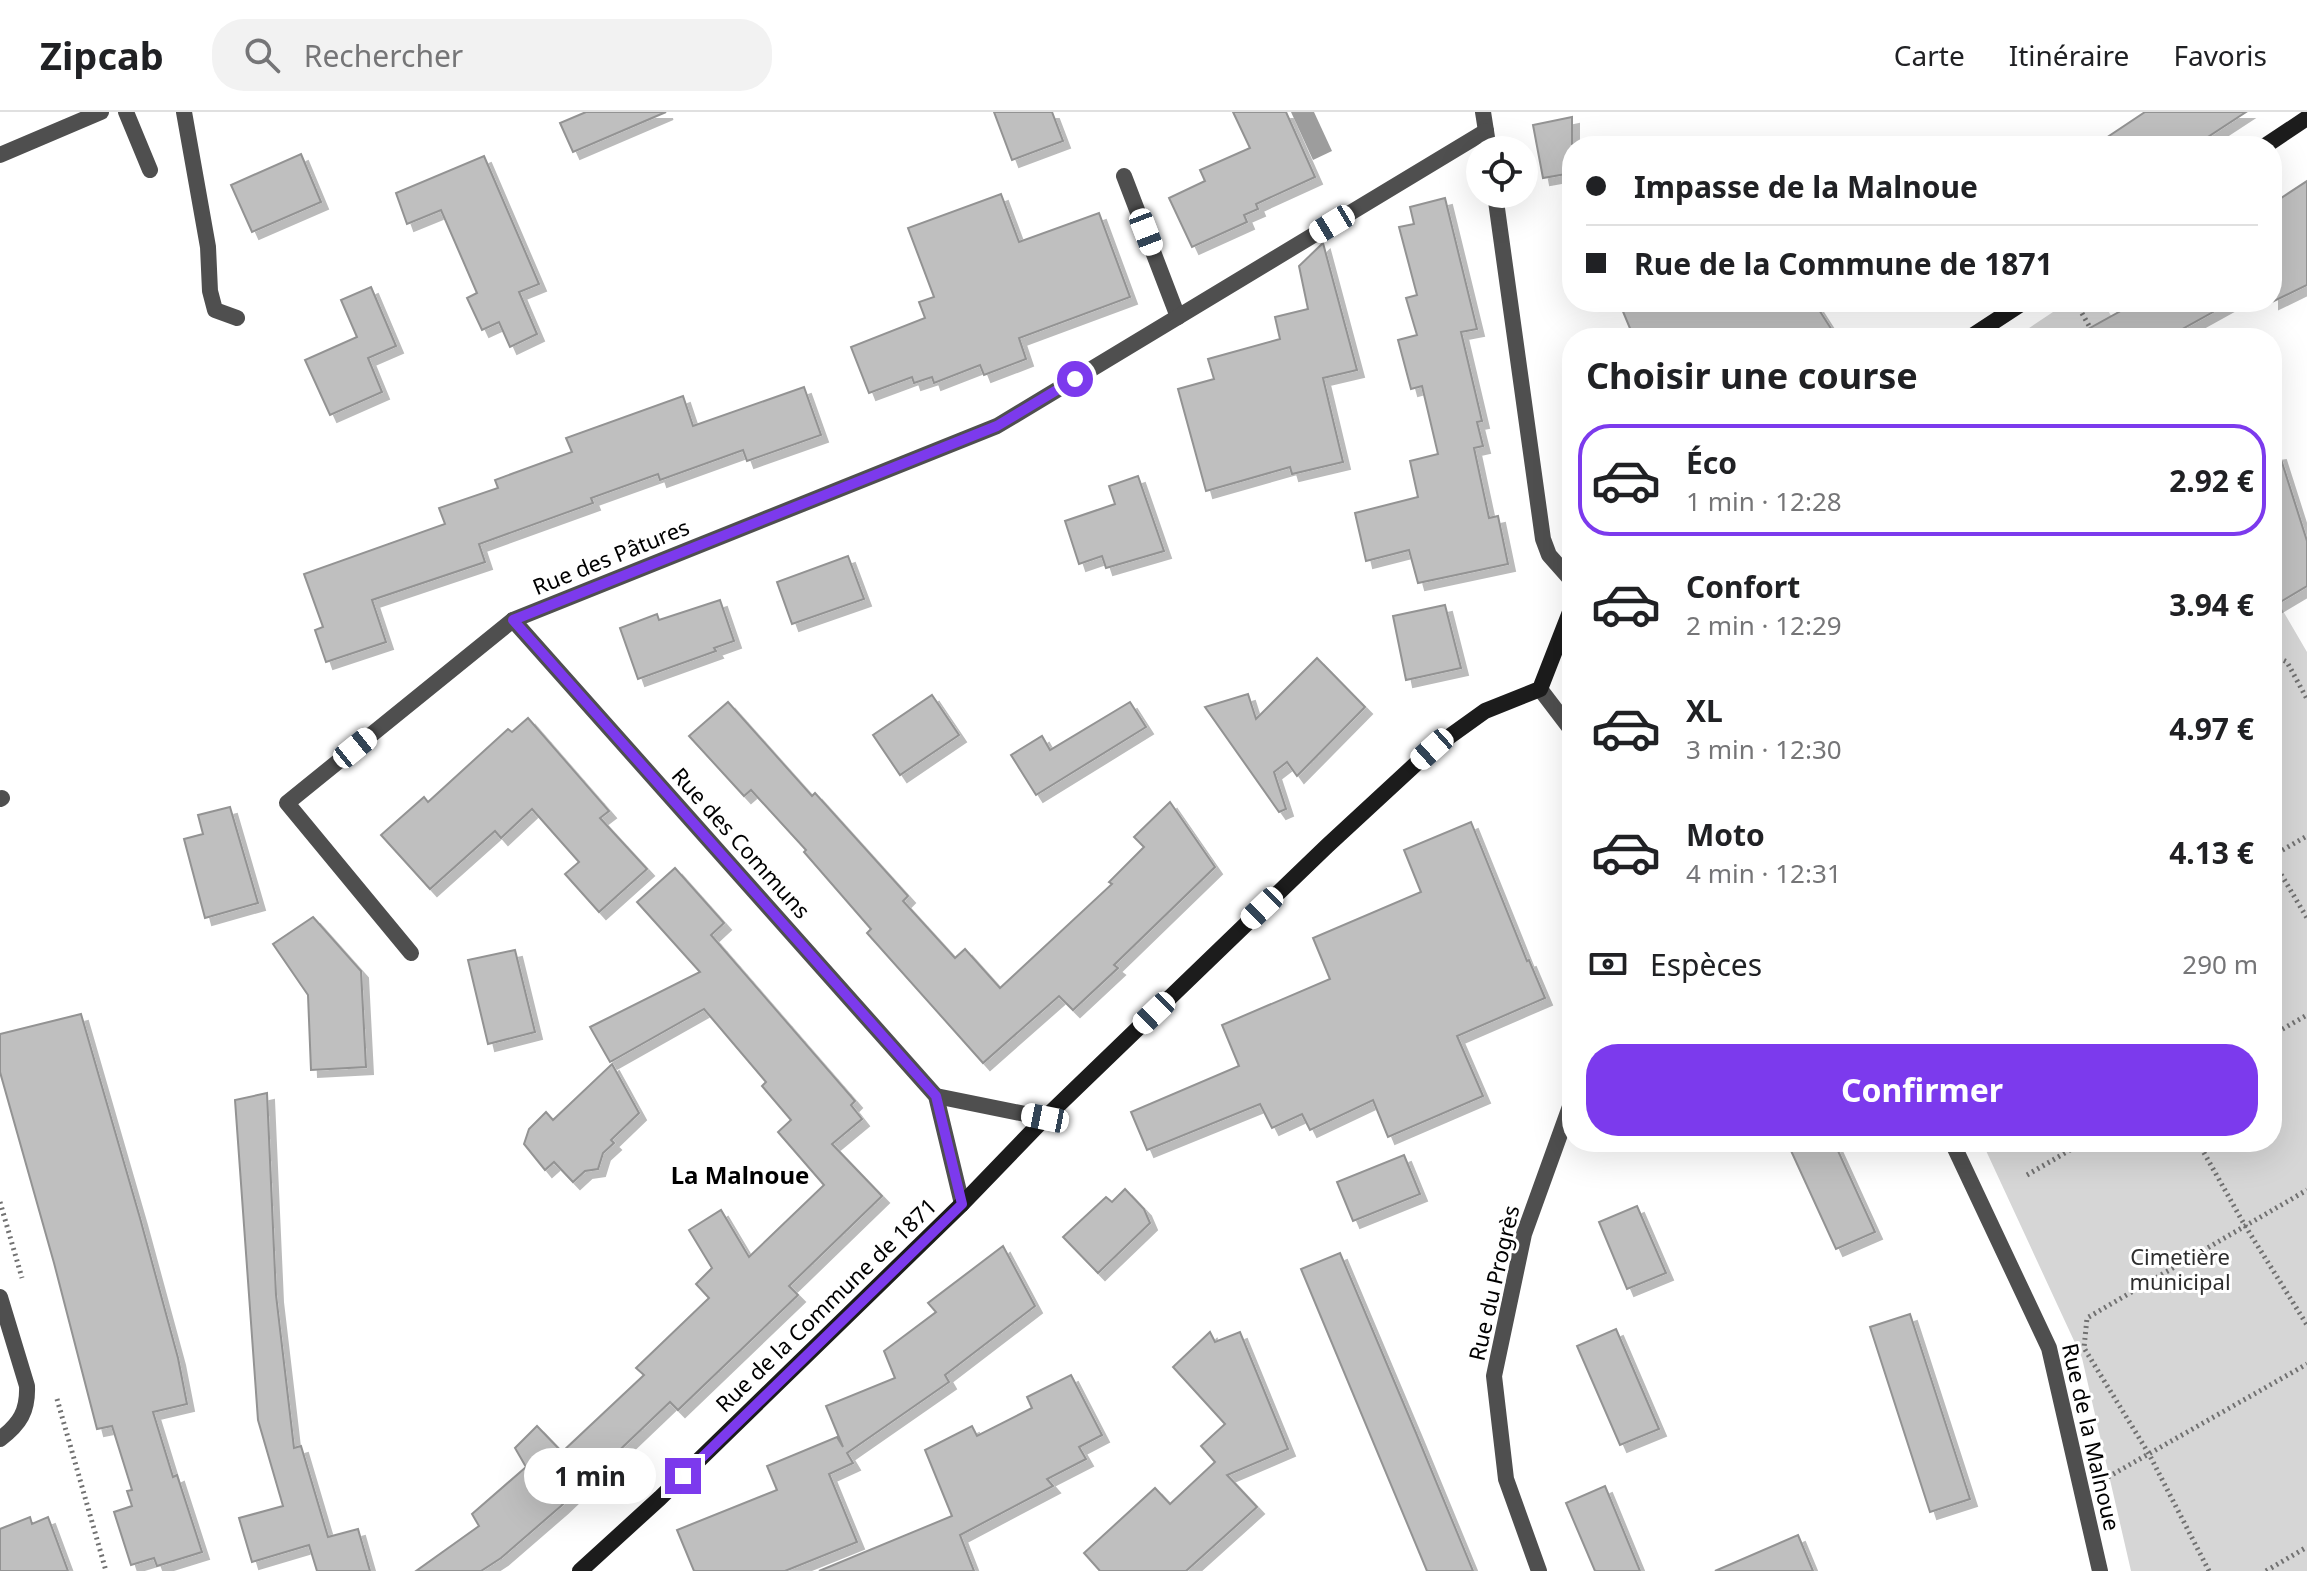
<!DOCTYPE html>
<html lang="fr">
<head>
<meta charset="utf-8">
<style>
	:root { --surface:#fff; --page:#f2f2f2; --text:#202124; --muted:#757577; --line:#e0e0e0; --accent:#7c3aed }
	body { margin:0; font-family:"Noto Sans",sans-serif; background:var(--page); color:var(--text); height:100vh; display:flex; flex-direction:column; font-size:30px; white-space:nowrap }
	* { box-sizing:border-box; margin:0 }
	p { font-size:26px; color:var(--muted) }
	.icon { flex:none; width:44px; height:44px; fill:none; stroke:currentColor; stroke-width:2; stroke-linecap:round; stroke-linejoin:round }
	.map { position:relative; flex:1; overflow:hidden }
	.side { position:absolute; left:1562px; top:216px; width:720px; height:824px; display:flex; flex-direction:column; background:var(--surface); border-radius:32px; box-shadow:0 8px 32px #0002 }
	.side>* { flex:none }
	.top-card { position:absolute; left:1562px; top:24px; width:720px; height:176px; border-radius:32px; box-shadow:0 8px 32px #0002; display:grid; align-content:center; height:176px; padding:0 24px; background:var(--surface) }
	.controls { position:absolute; left:1466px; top:24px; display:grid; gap:16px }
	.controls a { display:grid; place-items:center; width:72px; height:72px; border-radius:50%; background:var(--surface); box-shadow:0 8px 32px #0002; font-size:40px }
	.end { position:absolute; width:36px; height:36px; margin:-18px; border:10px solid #7c3aed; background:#fff; box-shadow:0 0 0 4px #fff }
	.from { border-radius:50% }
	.bubble { position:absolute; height:56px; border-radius:28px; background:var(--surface); box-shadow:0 8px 32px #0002; font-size:26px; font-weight:700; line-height:56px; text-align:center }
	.car { position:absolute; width:24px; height:48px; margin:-24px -12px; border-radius:10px; box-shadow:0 0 6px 2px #0007; background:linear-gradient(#fff 24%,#345 0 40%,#fff 0 76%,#345 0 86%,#fff 0) }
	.top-card b { display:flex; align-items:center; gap:28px; height:76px; font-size:30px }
	.top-card b+b { border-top:2px solid var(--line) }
	.top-card i { width:20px; height:20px; background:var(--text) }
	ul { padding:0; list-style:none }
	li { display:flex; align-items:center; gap:24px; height:112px; margin:0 16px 12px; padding:0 8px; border:4px solid transparent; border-radius:32px }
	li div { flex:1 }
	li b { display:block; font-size:30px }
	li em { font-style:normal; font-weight:700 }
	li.selected { border-color:var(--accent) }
	li>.icon { width:72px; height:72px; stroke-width:1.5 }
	h2 { padding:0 24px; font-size:36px; line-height:96px }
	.pay { display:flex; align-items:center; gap:20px; height:88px; padding:0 24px; font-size:30px }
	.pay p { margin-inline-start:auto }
	.action { display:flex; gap:16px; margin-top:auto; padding:16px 24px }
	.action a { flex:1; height:92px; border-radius:32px; background:var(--accent); color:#fff; font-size:32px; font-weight:700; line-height:92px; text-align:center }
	header { display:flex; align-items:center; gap:48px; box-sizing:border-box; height:112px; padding:0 40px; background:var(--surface); border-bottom:2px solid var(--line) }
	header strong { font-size:38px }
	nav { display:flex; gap:44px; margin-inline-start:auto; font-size:28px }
	.search { width:560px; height:72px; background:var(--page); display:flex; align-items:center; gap:20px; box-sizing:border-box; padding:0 28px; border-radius:32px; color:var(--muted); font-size:30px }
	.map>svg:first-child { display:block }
	.green { fill:#d6d6d6 }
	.water { fill:#9d9d9d }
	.building { fill:#bfbfbf; stroke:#939393; stroke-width:2; filter:url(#shadow) }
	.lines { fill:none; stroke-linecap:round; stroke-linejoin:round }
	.path { stroke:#717171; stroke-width:5; stroke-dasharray:2 4; stroke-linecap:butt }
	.lane { stroke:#4f4f4f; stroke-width:16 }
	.street { stroke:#4f4f4f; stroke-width:16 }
	.secondary { stroke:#1c1c1c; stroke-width:16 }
	.route { stroke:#7c3aed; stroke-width:10 }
	.labels { text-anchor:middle; stroke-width:6; stroke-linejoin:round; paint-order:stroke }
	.street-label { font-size:22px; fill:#000; stroke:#fff }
	.park-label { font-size:22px; fill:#2d2d2d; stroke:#fff }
	.neighbourhood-label { font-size:24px; font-weight:bold; fill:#000; stroke:#fff }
</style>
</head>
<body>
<header>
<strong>Zipcab</strong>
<div class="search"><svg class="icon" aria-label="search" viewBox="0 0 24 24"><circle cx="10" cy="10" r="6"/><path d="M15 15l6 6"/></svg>Rechercher</div>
<nav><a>Carte</a><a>Itinéraire</a><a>Favoris</a></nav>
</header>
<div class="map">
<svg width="2307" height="1459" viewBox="0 0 2307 1459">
	<defs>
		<filter id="shadow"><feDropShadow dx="7" dy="7" stdDeviation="0" flood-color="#0004"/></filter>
	</defs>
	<rect width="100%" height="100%" fill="#fff"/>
	<g class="green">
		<polygon points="2068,190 2103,190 2124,226 2014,226"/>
		<polygon points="2272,480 2307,540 2307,1459 2131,1459 2082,1246 1982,1030 2272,1030"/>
	</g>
	<polygon class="water" points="1291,0 1314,0 1332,39 1313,48"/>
	<g class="building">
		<polygon points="586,0 666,0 573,40 560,11"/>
		<polygon points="994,0 1052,0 1063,29 1012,48"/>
		<polygon points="1233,0 1286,0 1315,65 1256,92 1258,97 1244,103 1247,110 1192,135 1169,86 1205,69 1200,58 1250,36"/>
		<polygon points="2145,0 2246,0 2194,34 2094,34"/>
		<polygon points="1572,5 1572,61 1543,66 1533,13"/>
		<polygon points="301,42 321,90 252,120 231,73"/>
		<polygon points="484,44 539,172 519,180 537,222 510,235 499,210 482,218 467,186 477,181 441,98 407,112 396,81"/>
		<polygon points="2307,69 2307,173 2272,190 2272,92"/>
		<polygon points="1001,82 1019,130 1099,101 1130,185 1019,226 1026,247 984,263 980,253 934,271 932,265 914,271 912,265 869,281 851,235 925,206 919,190 934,185 908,116"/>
		<polygon points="1445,86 1477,217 1461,220 1482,309 1477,310 1483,334 1474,336 1489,406 1498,404 1508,452 1418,471 1409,438 1366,449 1355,401 1418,385 1410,349 1438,342 1422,274 1411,277 1398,228 1417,223 1406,186 1417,183 1399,115 1414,112 1410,95"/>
		<polygon points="1323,131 1357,258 1323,266 1343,350 1292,362 1290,355 1206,379 1178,277 1214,267 1208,247 1280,227 1275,205 1308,197 1299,154"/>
		<polygon points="371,175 396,234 368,246 382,280 330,303 305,248 357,225 341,188"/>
		<polygon points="1619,190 1814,190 1837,226 1634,226"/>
		<polygon points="2137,190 2231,190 2166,226 2072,226"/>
		<polygon points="804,275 821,323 747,349 743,338 660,368 658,362 591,386 593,391 479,432 485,450 372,488 386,530 326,550 315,518 323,515 304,462 445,412 439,396 498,376 495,368 572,340 566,326 683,284 693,314"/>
		<polygon points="2279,341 2307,429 2307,474 2272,495 2272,342"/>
		<polygon points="1138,364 1164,439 1106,456 1102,444 1079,452 1065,409 1115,392 1109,374"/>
		<polygon points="848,444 864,487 792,512 777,470"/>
		<polygon points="720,488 734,529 714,536 716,539 638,567 620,516 657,502 659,508"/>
		<polygon points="1445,493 1461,556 1406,568 1393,504"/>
		<polygon points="1317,546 1365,595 1297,664 1287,650 1274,660 1286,697 1279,700 1205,595 1248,582 1256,607"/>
		<polygon points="932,583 959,623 900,663 873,623"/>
		<polygon points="728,590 812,684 815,681 908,784 903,789 955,846 965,837 1000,876 1112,772 1109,770 1144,735 1134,725 1170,690 1215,755 1114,853 1118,856 1073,898 1059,884 983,951 867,821 871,817 804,740 806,738 751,678 744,684 689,624"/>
		<polygon points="1130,590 1146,615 1036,683 1011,643 1042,624 1050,638"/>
		<polygon points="528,606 609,699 600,706 647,757 599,800 565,762 579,750 532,697 501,726 495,719 430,777 381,723 424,685 428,690 508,617 512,620"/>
		<polygon points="230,695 258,791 205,806 184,727 203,722 198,703"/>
		<polygon points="1471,710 1527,849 1529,848 1545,886 1457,924 1483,984 1388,1025 1373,988 1310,1018 1302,1002 1272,1016 1260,992 1147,1038 1131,1000 1239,954 1222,913 1330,867 1313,826 1421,780 1404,738"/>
		<polygon points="675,756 724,811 711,823 855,989 851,993 862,1007 832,1032 882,1084 789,1174 798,1183 678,1298 670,1290 561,1394 501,1446 481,1459 416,1459 479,1414 472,1402 526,1355 515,1336 537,1314 562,1340 644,1263 636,1256 709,1186 696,1172 712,1156 689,1118 721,1098 749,1145 824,1073 778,1020 791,1008 762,974 766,970 704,897 610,950 590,915 700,860 637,790"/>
		<polygon points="313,805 361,859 366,955 311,958 308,883 273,832"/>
		<polygon points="515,838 535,920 488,932 468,848"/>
		<polygon points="81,902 140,1106 178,1246 187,1292 153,1300 173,1365 177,1363 202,1440 157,1454 154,1446 131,1453 114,1400 132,1394 127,1379 132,1378 112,1314 97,1317 54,1151 0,960 0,922"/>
		<polygon points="612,952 639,1001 611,1028 614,1031 603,1041 598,1057 585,1059 573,1070 554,1050 545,1058 524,1032 529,1017 546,1000 553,1008"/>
		<polygon points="267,981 276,1183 294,1336 301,1334 328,1425 358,1417 370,1459 317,1459 309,1433 252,1450 239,1406 283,1394 258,1308 235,988"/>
		<polygon points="1787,1030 1834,1030 1875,1120 1836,1137"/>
		<polygon points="1404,1043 1420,1082 1353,1109 1337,1070"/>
		<polygon points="1125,1077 1144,1097 1150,1111 1098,1161 1063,1125 1106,1085 1112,1090"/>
		<polygon points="1637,1094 1666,1161 1627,1177 1599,1110"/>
		<polygon points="1003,1134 1035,1194 945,1263 949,1270 847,1341 853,1351 829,1362 857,1430 785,1459 694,1459 677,1418 777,1378 767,1354 837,1325 843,1335 826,1294 895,1266 884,1239 936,1200 928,1191"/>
		<polygon points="1340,1141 1416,1321 1473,1459 1427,1459 1301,1157"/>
		<polygon points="1910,1202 1970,1387 1930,1400 1870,1215"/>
		<polygon points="1616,1217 1659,1317 1620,1333 1577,1234"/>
		<polygon points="1210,1220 1215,1230 1240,1220 1288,1337 1227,1363 1257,1395 1186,1459 1100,1459 1084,1441 1155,1376 1170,1392 1215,1350 1201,1334 1225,1312 1173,1255"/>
		<polygon points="1071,1263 1102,1323 1079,1335 1086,1347 1047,1367 1053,1374 960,1423 974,1459 819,1459 952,1404 925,1338 972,1314 977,1324 1032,1296 1027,1285"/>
		<polygon points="1605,1374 1640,1459 1595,1459 1566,1391"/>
		<polygon points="30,1405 32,1412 48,1405 68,1459 0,1459 0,1417"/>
		<polygon points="1798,1423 1813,1459 1715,1459"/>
	</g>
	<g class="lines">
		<g class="path">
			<polyline points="2079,196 2096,226"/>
			<polyline points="2272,536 2277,545 2287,550 2307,587"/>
			<polyline points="2272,744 2307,724"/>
			<polyline points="2272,747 2307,806"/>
			<polyline points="2272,923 2307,903"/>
			<polyline points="2198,1030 2244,1112 2307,1213"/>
			<polyline points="2027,1063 2084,1030"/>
			<polyline points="0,1090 22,1166"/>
			<polyline points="57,1287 106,1459"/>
			<polyline points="2108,1365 2307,1252"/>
			<polyline points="2209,1459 2149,1342 2084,1236 2087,1206 2307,1078"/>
			<polyline points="2266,1459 2307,1435"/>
		</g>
		<g class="lane">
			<polyline points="126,0 150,58"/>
			<polyline points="184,0 208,135 210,179 215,198 237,206"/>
			<polyline points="1124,64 1178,205"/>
			<polyline points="0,687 2,686"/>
			<path d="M0 1185 27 1274C28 1299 20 1312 0 1327"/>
		</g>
		<g class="street">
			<polyline points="1483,0 1489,38"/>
			<polyline points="0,43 101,0"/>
			<polyline points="1495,82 1543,427 1549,443 1572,469"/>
			<polyline points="513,508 936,984 962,1092"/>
			<polyline points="1540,577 1572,619"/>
			<polyline points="411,841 287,691 513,508 997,314 1486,19"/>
			<polyline points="936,984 1045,1006"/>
			<polyline points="1952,1030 2049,1236 2100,1459"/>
			<polyline points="1539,1459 1506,1367 1494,1264 1524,1122 1572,989"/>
		</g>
		<g class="secondary">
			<polyline points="2265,34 2307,6"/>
			<polyline points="1969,226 2024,190"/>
			<polyline points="580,1459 660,1386 962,1092 1045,1006 1327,734 1432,637 1485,599 1540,577 1572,495"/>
		</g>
	</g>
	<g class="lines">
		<polyline class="route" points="683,1364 962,1092 936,984 513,508 997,314 1075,267"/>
	</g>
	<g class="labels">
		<g class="street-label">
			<text transform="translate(611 445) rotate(-22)" y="8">Rue des Pâtures</text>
			<text transform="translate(741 731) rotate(48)" y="8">Rue des Communs</text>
			<text transform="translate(1494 1171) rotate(-77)" y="8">Rue du Progrès</text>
			<text transform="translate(826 1193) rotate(-44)" y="8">Rue de la Commune de 1871</text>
			<text transform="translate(2091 1325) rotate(77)" y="8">Rue de la Malnoue</text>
		</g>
		<g class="park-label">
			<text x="2180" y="1153">Cimetière<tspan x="2180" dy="25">municipal</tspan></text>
		</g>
		<g class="neighbourhood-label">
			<text x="740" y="1072">La Malnoue</text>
		</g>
	</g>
</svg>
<div class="controls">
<a><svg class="icon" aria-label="locate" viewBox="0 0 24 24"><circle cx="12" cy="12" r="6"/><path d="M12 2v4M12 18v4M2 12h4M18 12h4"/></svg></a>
</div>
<i class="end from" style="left:1075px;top:267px"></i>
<i class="end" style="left:683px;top:1364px"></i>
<div class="bubble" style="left:524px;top:1336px;width:132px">1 min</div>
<i class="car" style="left:1332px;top:112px;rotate:239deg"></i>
<i class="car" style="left:1146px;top:120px;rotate:159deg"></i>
<i class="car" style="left:355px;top:636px;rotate:51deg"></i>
<i class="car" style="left:1432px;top:637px;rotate:228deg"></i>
<i class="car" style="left:1262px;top:796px;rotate:226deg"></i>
<i class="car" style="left:1154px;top:901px;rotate:226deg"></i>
<i class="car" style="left:1045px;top:1006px;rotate:281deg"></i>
<div class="top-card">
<b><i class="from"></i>Impasse de la Malnoue</b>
<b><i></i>Rue de la Commune de 1871</b>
</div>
<section class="side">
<h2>Choisir une course</h2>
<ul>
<li class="selected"><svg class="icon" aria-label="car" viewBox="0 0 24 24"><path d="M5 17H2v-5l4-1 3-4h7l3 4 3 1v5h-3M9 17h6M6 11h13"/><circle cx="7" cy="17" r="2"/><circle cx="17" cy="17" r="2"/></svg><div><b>Éco</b><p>1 min · 12:28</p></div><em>2.92 €</em></li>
<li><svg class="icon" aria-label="car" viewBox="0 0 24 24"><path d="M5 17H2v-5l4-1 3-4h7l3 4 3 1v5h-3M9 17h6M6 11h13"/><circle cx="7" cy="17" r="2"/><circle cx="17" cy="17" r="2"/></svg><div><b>Confort</b><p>2 min · 12:29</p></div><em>3.94 €</em></li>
<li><svg class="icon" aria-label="car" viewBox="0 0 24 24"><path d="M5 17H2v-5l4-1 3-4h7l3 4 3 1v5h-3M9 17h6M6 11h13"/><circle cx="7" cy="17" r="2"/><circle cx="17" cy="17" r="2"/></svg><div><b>XL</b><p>3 min · 12:30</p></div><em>4.97 €</em></li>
<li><svg class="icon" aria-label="car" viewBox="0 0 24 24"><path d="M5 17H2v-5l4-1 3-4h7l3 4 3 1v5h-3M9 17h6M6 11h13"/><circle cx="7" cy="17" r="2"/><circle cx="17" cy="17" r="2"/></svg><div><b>Moto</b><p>4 min · 12:31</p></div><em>4.13 €</em></li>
</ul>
<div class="pay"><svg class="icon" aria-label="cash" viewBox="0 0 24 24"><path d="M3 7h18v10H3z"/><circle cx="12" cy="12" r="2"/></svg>Espèces<p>290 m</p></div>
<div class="action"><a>Confirmer</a></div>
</section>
</div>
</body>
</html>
